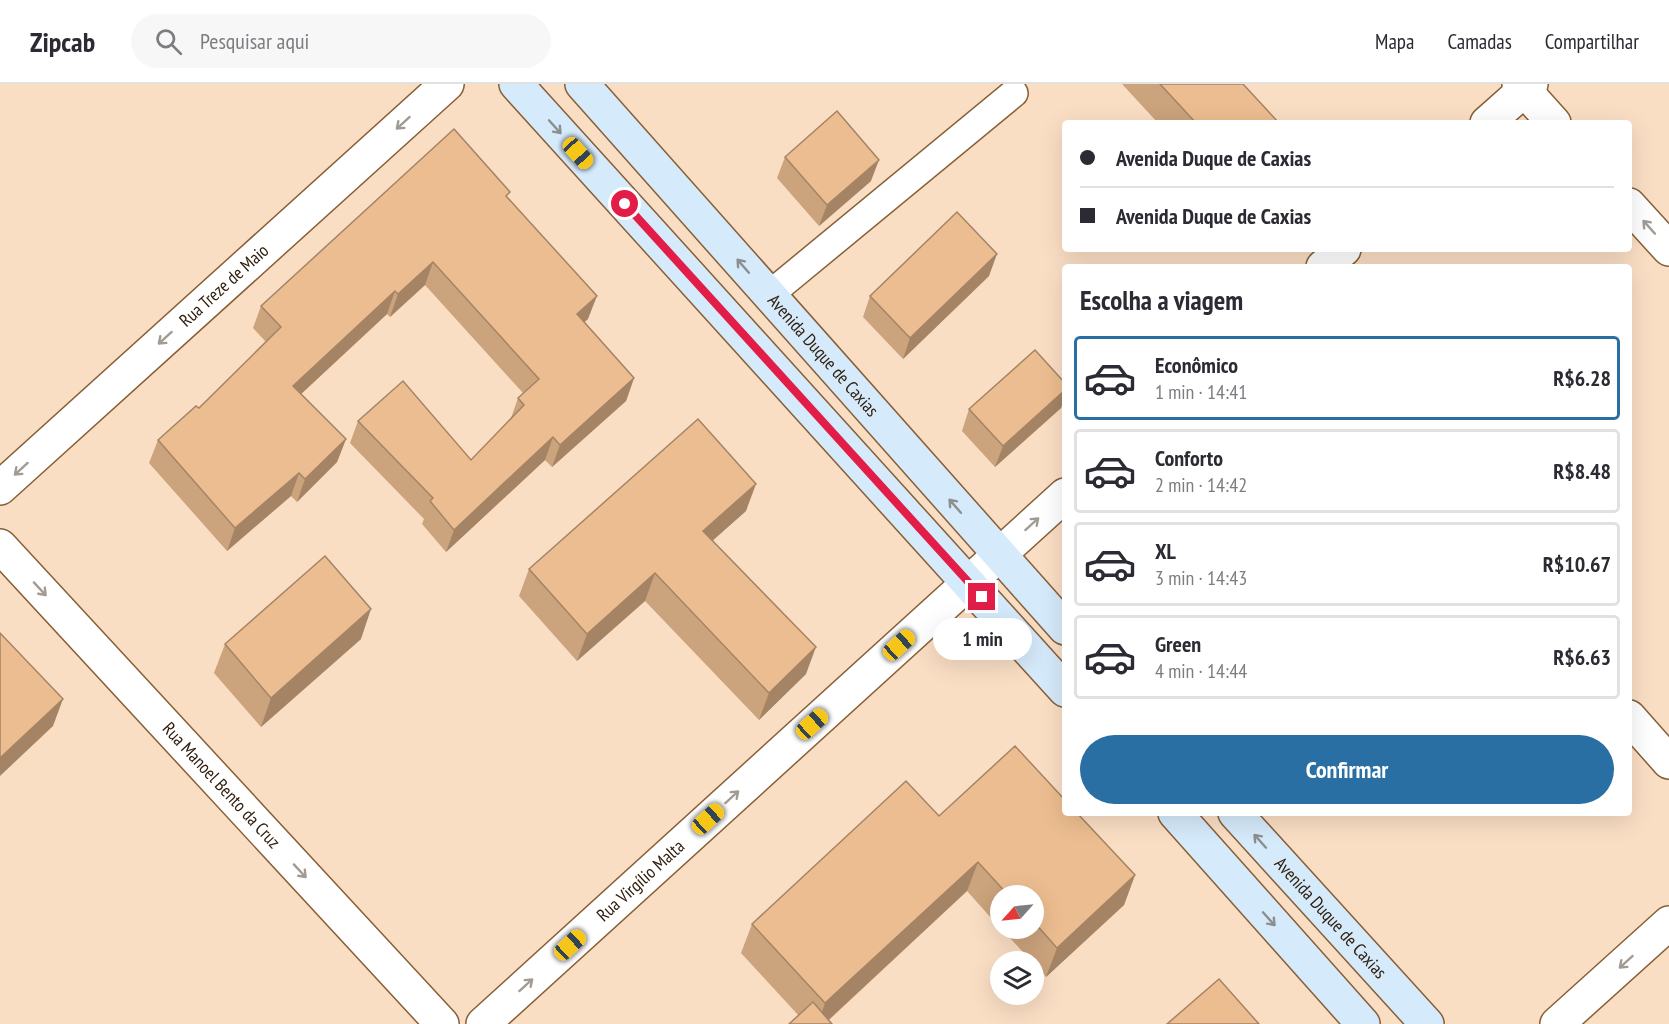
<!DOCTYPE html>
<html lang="pt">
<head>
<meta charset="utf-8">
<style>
	:root { --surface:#fff; --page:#f7f7f7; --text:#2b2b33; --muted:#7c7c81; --line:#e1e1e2; --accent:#296fa3 }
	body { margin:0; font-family:"PT Sans Narrow",sans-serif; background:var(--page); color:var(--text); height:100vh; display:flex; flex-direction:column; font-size:22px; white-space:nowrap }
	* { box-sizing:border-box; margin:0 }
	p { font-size:20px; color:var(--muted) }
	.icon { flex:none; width:33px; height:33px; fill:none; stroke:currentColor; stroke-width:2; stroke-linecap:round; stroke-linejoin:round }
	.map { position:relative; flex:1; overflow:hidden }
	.sheet { position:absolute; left:1062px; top:180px; width:570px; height:552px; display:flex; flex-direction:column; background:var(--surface); border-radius:6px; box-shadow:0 6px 24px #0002 }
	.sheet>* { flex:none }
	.banner { position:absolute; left:1062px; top:36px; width:570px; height:132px; border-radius:6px; box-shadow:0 6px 24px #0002; display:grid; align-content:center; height:132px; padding:0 18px; background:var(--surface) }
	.needle { width:39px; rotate:243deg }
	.controls { position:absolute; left:990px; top:801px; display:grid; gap:12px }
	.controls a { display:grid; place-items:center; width:54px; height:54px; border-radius:50%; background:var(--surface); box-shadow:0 6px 24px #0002; font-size:30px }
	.end { position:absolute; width:27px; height:27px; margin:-14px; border:8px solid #e11d48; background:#fff; box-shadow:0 0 0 3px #fff }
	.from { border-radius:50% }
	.bubble { position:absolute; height:42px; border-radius:21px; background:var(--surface); box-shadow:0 6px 24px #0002; font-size:20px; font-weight:800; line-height:42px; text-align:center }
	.car { position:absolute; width:18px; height:36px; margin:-18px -9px; border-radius:8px; box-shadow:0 0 4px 2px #0007; background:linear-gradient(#f5c518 24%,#345 0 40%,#f5c518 0 76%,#345 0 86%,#f5c518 0) }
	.banner b { display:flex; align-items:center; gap:21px; height:57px; font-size:22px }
	.banner b+b { border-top:2px solid var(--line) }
	.banner i { width:15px; height:15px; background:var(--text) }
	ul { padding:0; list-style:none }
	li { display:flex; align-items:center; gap:18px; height:84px; margin:0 12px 9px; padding:0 6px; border:3px solid var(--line); border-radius:6px }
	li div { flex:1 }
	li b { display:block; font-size:22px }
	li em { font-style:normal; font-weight:800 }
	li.on { border-color:var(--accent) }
	li>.icon { width:54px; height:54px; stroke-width:1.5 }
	h2 { padding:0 18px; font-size:27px; line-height:72px }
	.cta { display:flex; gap:12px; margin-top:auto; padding:12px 18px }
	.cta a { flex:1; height:69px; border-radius:36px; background:var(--accent); color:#fff; font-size:24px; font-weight:800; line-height:69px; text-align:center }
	header { display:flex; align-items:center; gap:36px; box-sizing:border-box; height:84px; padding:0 30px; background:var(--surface); border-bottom:2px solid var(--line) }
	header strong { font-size:28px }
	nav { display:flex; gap:33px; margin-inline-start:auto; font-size:21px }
	.search { width:420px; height:54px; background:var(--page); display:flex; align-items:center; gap:15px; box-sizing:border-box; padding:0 21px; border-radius:33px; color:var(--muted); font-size:22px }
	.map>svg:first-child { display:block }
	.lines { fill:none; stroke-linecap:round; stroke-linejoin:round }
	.service-casing { stroke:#875f37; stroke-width:30 }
	.minor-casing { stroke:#875f37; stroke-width:36 }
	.tertiary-casing { stroke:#875f37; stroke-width:36 }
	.secondary-casing { stroke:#875f37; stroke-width:36 }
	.service { stroke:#fff; stroke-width:27 }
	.minor { stroke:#fff; stroke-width:33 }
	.tertiary { stroke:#fff; stroke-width:33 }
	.secondary { stroke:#d5eafb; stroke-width:33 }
	.wall { fill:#cba37c }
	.shaded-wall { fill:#a58465 }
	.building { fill:#ecbd90; stroke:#a58465; stroke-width:1.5 }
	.oneway { stroke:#a29b93 }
	.oneway2 { stroke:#8b8f91 }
	.route { stroke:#e11d48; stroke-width:8 }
	.labels { text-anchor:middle; stroke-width:4.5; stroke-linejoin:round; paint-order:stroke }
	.street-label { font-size:18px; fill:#31200f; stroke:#fff }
</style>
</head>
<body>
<header>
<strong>Zipcab</strong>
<div class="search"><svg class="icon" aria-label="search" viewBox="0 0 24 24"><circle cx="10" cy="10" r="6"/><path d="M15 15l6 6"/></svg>Pesquisar aqui</div>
<nav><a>Mapa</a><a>Camadas</a><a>Compartilhar</a></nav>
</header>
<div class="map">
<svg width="1669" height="940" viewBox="0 0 1669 940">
	<rect width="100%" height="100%" fill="#fadec4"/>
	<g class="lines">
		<defs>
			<polyline id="service" points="769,211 1014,9"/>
			<g id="minor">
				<polyline points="1519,0 1554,39"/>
				<polyline points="1629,121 1669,165"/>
				<path id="s1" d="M0 462 442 940"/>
				<polyline points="1629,633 1669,678"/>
			</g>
			<g id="tertiary">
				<polyline points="1487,39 1531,0"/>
				<polyline points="1323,183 1344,165"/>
				<path id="s2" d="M0 404 447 0"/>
				<path id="s3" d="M483 940 1065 411"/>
				<polyline points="1557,940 1669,839"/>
			</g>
			<g id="secondary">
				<polyline points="516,0 1065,606"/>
				<path id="s4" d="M582 0 1065 544"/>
				<polyline points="1175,729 1363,940"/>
				<path id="s5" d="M1235 729 1427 940"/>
			</g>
		</defs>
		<use href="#service" class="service-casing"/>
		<use href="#minor" class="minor-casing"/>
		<use href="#tertiary" class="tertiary-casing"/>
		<use href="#secondary" class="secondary-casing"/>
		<use href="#service" class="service"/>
		<use href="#minor" class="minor"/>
		<use href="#tertiary" class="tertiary"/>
		<use href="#secondary" class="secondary"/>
	</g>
	<g class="wall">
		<polygon points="1122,0 1243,0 1279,39 1158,39"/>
		<polygon points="785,73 871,97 819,142 777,94"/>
		<polygon points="508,114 588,235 584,238 634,294 626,317 552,383 545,376 446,468 422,440 424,435 350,359 358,337 471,376 511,334 518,314 523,309 425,201 390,233 387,230 301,310 346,355 337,378 297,418 291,412 227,467 149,379 158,356 199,324 266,258 253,244 261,222"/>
		<polygon points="989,192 903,275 863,233 870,212"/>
		<polygon points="1065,299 1065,313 1061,324 995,383 962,347 969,325"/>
		<polygon points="746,427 713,456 806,590 759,636 645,517 577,577 519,512 529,485"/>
		<polygon points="361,555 261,643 214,589 225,560"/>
		<polygon points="939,732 1135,791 1124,821 1046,893 1034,879 1034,878 1032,878 1001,844 1034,844 1034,812 1000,812 1000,844 967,807 829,936 799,932 741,869 752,840"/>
	</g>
	<g class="shaded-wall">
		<polygon points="879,76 871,97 819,142 827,121"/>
		<polygon points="997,170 989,192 903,275 910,254"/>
		<polygon points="433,178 425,201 390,233 398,210"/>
		<polygon points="395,207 387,230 285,325 293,302"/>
		<polygon points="597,212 588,235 568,253 577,230"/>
		<polygon points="634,294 626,317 552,383 560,361"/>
		<polygon points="1065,306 1065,313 1061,324 995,383 1003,362"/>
		<polygon points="553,353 545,376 446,468 454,446"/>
		<polygon points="346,355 337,378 297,418 305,395"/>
		<polygon points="299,389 291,412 227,467 235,444"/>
		<polygon points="756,400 746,427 693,474 703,447"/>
		<polygon points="655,489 645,517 577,577 587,550"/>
		<polygon points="371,525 361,555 261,643 271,614"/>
		<polygon points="816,563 806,590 759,636 769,609"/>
		<polygon points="63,615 53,642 0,692 0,674"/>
		<polygon points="978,778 967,807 824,940 818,940 825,919"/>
		<polygon points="1135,791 1124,821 1046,893 1057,864"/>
	</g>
	<g class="building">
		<polygon points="1160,0 1243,0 1279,39 1196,39"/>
		<polygon points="837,27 879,76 827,121 785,73"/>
		<polygon points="454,45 510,108 506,112 597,212 577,230 634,294 560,361 553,353 454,446 430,417 433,414 358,337 403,297 471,376 524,321 518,314 539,295 433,178 398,210 395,207 293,302 346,355 305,395 299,389 235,444 158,356 196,322 199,324 281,243 261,222"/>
		<polygon points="957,128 997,170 910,254 870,212"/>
		<polygon points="1035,266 1065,299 1065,306 1003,362 969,325"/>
		<polygon points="698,335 756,400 703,447 816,563 769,609 655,489 587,550 529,485"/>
		<polygon points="325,472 371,525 271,614 225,560"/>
		<polygon points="0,549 63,615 0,674"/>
		<polygon points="1015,662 1065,716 1065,729 1077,729 1135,791 1057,864 1034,838 1034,812 1009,812 978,778 825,919 752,840 906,697 939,732"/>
		<polygon points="1219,895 1259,940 1167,940"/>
		<polygon points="813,918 832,940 789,940"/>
	</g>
	<defs><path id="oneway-shaft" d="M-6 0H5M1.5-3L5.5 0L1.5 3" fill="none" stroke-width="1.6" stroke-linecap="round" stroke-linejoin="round" transform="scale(1.5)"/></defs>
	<g class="oneway">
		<use href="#oneway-shaft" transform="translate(403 39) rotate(138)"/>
		<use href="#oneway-shaft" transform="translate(1649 143) rotate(-132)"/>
		<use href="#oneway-shaft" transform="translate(165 254) rotate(138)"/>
		<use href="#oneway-shaft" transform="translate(21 385) rotate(138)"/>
		<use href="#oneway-shaft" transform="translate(1032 440) rotate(-42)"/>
		<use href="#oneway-shaft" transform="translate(40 505) rotate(47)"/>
		<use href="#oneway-shaft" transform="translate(732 713) rotate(-42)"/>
		<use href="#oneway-shaft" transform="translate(300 787) rotate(47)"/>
		<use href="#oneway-shaft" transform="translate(1626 878) rotate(138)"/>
		<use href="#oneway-shaft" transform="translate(526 901) rotate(-42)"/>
	</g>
	<g class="oneway2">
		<use href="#oneway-shaft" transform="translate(555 43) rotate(48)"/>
		<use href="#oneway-shaft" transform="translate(743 182) rotate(-131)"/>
		<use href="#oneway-shaft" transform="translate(955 422) rotate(-131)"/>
		<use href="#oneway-shaft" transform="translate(1260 757) rotate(-132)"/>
		<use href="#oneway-shaft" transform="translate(1269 835) rotate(48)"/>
	</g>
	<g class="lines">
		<polyline class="route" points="625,120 982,513"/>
	</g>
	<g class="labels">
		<g class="street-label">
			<text dy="6" stroke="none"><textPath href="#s2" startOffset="302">Rua Treze de Maio</textPath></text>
			<text dy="6" stroke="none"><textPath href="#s4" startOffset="363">Avenida Duque de Caxias</textPath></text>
			<text dy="6" stroke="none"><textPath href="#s1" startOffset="326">Rua Manoel Bento da Cruz</textPath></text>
			<text dy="6" stroke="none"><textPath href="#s3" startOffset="213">Rua Virgílio Malta</textPath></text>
			<text dy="6" stroke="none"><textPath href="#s5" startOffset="142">Avenida Duque de Caxias</textPath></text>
		</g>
	</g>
</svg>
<div class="controls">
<a><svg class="needle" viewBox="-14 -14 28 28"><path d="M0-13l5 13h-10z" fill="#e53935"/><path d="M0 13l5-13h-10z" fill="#7c7c81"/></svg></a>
<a><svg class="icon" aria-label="layers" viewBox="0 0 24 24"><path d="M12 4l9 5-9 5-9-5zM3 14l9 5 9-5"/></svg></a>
</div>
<i class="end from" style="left:625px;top:120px"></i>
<i class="end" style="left:982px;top:513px"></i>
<div class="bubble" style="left:933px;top:534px;width:99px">1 min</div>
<i class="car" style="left:578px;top:69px;rotate:138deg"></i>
<i class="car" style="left:899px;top:561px;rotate:48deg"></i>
<i class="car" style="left:812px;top:640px;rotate:48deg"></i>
<i class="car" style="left:708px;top:735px;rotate:48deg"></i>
<i class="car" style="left:570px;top:861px;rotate:47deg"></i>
<div class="banner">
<b><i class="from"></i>Avenida Duque de Caxias</b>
<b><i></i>Avenida Duque de Caxias</b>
</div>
<section class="sheet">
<h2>Escolha a viagem</h2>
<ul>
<li class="on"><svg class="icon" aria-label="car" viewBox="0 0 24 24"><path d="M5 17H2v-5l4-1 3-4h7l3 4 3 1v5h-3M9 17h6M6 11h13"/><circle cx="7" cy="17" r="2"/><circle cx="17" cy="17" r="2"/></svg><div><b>Econômico</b><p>1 min · 14:41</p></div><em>R$6.28</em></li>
<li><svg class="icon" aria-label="car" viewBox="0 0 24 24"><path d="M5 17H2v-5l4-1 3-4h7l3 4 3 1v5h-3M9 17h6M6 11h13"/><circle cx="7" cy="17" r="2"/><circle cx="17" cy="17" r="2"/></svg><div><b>Conforto</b><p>2 min · 14:42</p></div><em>R$8.48</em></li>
<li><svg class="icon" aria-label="car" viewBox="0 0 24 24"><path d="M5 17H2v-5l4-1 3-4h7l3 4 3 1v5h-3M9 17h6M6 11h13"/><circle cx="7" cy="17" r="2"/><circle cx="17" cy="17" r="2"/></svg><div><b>XL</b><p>3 min · 14:43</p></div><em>R$10.67</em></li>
<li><svg class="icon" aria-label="car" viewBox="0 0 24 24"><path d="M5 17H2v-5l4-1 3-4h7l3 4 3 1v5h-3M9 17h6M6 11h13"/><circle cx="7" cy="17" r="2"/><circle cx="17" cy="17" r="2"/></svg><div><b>Green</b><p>4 min · 14:44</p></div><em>R$6.63</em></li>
</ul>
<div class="cta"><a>Confirmar</a></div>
</section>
</div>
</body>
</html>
